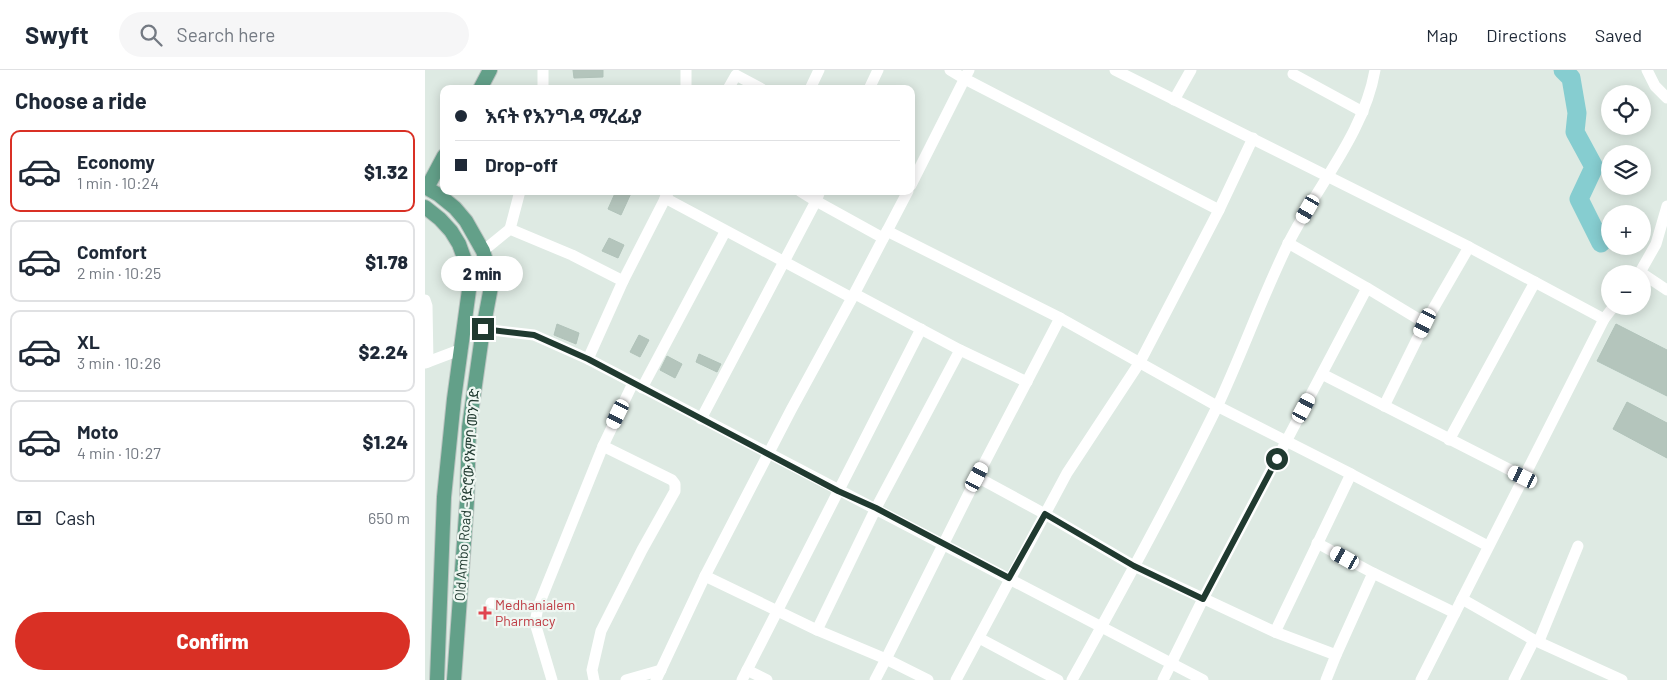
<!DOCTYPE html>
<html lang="en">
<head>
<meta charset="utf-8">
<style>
	:root { --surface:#fff; --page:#f6f6f7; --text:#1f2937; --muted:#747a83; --line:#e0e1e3; --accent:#d93025 }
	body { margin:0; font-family:Barlow,"Noto Sans Ethiopic",sans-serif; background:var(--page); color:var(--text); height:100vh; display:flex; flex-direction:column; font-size:19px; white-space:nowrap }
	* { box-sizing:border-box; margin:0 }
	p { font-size:16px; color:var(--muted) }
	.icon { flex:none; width:28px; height:28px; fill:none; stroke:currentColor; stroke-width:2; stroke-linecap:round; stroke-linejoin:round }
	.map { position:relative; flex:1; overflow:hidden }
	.side { display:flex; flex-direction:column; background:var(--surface); width:425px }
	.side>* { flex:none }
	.top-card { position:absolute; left:15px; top:15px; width:475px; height:110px; border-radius:10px; box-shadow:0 2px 12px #0003; display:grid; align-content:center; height:110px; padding:0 15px; background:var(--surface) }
	.buttons { position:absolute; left:1176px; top:15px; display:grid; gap:10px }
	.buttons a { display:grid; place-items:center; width:50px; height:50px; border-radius:50%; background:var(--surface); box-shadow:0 2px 12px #0003; font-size:25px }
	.end { position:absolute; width:22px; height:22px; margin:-11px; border:6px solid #203a30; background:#fff; box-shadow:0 0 0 2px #fff }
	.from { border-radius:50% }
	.bubble { position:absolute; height:35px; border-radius:18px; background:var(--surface); box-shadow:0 2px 12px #0003; font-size:16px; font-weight:800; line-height:35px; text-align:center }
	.car { position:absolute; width:15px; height:30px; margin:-15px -8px; border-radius:6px; box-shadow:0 0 4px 1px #0007; background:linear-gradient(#fff 24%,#345 0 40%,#fff 0 76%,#345 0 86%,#fff 0) }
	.top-card b { display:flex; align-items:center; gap:18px; height:48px; font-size:19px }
	.top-card b+b { border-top:1px solid var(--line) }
	.top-card i { width:12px; height:12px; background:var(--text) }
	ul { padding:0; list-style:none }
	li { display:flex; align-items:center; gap:15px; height:82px; margin:0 10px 8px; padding:0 5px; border:2px solid var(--line); border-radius:10px }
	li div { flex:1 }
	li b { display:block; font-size:19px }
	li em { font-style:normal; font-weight:800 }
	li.active { border-color:var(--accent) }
	li>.icon { width:45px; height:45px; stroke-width:1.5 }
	h2 { padding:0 15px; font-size:22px; line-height:60px }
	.pay { display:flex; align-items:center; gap:12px; height:55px; padding:0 15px; font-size:19px }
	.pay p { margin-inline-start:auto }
	.action { display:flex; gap:10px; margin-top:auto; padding:10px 15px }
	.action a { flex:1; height:58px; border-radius:30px; background:var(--accent); color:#fff; font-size:20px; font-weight:800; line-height:58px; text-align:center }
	header { display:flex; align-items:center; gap:30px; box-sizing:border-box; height:70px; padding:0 25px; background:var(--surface); border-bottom:1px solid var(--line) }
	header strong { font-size:24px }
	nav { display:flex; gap:28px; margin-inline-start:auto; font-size:18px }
	.search { width:350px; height:45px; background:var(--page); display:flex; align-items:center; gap:12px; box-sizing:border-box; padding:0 18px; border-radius:28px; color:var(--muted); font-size:19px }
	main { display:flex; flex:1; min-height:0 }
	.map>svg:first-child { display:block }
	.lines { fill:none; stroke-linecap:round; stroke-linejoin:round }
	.river { stroke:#86cdd0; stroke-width:19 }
	.building { fill:#b4c5bc; stroke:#b1c3ba }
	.major-casing { stroke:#bcc4c1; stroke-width:16 }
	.minor { stroke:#fff; stroke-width:11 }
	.major { stroke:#63a089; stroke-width:14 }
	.route { stroke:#203a30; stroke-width:6 }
	.health-dot { fill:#e0444e; stroke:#eff7f2; stroke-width:2 }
	.labels { text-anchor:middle; stroke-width:4.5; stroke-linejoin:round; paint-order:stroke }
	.street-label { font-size:14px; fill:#203a30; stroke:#eff7f2 }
	.health-label { font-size:14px; fill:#be3a42; stroke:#eff7f2; text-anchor:start }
</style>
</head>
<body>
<header>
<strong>Swyft</strong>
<div class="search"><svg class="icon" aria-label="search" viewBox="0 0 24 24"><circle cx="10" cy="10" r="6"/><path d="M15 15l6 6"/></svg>Search here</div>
<nav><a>Map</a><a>Directions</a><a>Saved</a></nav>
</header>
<main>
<section class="side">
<h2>Choose a ride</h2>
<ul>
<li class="active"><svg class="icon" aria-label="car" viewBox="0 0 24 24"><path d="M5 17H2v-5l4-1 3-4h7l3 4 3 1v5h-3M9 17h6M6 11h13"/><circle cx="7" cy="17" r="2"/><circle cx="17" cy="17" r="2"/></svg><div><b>Economy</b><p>1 min · 10:24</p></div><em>$1.32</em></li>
<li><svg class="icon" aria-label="car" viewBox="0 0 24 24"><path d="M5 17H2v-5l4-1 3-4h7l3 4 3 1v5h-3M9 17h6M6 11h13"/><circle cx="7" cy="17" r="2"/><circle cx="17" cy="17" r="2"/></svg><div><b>Comfort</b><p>2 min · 10:25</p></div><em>$1.78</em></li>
<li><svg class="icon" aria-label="car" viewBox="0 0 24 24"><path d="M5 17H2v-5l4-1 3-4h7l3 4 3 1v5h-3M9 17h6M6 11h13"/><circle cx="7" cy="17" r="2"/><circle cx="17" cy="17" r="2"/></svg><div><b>XL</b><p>3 min · 10:26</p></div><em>$2.24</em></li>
<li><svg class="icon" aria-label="car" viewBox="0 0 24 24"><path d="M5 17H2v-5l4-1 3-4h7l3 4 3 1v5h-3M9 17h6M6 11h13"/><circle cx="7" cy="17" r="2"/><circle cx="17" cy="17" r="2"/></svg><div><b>Moto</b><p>4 min · 10:27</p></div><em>$1.24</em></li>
</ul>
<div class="pay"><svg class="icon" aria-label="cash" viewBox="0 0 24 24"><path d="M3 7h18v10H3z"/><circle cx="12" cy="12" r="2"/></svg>Cash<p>650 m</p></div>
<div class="action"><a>Confirm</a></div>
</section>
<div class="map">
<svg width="1242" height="610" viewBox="0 0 1242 610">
	<rect width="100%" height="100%" fill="#deeae3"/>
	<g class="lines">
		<polyline class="river" points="1138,0 1146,8 1152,43 1150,62 1169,97 1154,129 1176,173"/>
	</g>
	<g class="building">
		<polygon points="148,0 178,0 178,7 149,8"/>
		<polygon points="191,121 207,121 196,145 183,139"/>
		<polygon points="184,168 199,175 193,188 177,181"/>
		<polygon points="132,254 154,263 151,274 129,265"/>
		<polygon points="1191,254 1242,280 1242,326 1172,291"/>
		<polygon points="214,265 224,270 215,287 205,282"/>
		<polygon points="274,284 296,294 292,302 271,292"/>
		<polygon points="242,286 257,294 250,308 235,300"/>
		<polygon points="1202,332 1242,353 1242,388 1188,359"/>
	</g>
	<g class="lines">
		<defs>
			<g id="major">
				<polyline points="55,19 65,0"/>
				<polyline points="0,117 14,125 30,138 41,151 58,181 64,200 66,217 58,259 44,357 42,431 29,610"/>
				<polyline points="2,118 19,86"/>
				<polyline points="0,137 15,149 26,161 34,174 42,196 44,220 29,329 19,427 12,610"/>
			</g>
		</defs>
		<use href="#major" class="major-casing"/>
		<g class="minor">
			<polyline points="118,0 118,19"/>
			<polyline points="525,0 540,9 794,140"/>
			<polyline points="690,0 1044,177 1179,249"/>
			<polyline points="1222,0 1230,16 1242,28"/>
			<polyline points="868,4 938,42"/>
			<polyline points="261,19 261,0"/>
			<polyline points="303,19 311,5 337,19"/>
			<polyline points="385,19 394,0"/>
			<polyline points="444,19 453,0"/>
			<polyline points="749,30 766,0"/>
			<polyline points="486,115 544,0"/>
			<polyline points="395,121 391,131 458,168"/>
			<polyline points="240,128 427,228"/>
			<polyline points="85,159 95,121"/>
			<polyline points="462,161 635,248 792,336 926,404"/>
			<polyline points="863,173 942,218 1000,253"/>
			<polyline points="58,181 85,159 147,185 198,211"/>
			<polyline points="1215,202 1242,220"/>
			<polyline points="1214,204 1231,174 1242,136"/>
			<polyline points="430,224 535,280 602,312"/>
			<polyline points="0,230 2,236 3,292"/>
			<polyline points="58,259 109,265 163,289 778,610"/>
			<polyline points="163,289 198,211 244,121"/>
			<polyline points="0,293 37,279"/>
			<polyline points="897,304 1099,407"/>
			<polyline points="217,318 300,162"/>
			<polyline points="959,336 1000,253 1044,177"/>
			<polyline points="276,349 391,131 375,121"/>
			<polyline points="1024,370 1110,212"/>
			<polyline points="552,407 620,444 709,496 850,562 911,585 948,503"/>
			<polyline points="892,473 948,503 1030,543"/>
			<polyline points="280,506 392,560 461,589 552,407 635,248"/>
			<polyline points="1037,529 1109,570 1197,610"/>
			<polyline points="66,533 113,537"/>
			<polyline points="392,560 451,438 535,280"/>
			<polyline points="850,562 926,404 1063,476"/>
			<polyline points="554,568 633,610"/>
			<polyline points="1114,571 1153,476"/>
			<polyline points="322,600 342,610"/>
			<polyline points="127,610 110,553 113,537 178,376 208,313"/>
			<polyline points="169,610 167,600 176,561 217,480 250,421 250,414 247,410 178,376"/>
			<polyline points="201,610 236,600"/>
			<polyline points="231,610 280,506 366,340 427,228 483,121"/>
			<polyline points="317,610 496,259"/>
			<polyline points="450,610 461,589 503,610"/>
			<polyline points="531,610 642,403 715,292 794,140 828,68"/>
			<path d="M647 610C697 520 747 429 792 337 817 284 837 227 863 174 891 117 939 64 950 0"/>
			<polyline points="738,610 778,529 942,218"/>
			<polyline points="901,610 911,585"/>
			<polyline points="996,610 1179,249 1189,236"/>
			<polyline points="1089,610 1109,570"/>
		</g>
		<use href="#major" class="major"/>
	</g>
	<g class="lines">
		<polyline class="route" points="58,259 109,265 163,289 413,421 451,438 584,508 620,444 709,496 778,529 852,389"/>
	</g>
	<path class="health-dot" d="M57.5 535.5h5v5h5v5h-5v5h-5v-5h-5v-5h5z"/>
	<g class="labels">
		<g class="street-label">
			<text transform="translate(42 425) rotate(-86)" y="5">Old Ambo Road -የድሮው የአምቦ መንገድ</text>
		</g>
		<g class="health-label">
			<text x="70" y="540">Medhanialem<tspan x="70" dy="16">Pharmacy</tspan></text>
		</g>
	</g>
</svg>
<div class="buttons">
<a><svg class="icon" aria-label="locate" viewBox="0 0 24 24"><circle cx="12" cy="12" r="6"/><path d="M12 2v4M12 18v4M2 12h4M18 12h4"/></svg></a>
<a><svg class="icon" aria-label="layers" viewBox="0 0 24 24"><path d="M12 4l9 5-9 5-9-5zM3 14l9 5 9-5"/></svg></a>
<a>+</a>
<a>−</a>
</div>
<i class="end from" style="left:852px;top:389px"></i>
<i class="end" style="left:58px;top:259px"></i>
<div class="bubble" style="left:16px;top:186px;width:82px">2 min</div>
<i class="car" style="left:883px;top:139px;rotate:210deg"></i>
<i class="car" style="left:1000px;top:253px;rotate:206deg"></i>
<i class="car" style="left:879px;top:338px;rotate:28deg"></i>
<i class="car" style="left:193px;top:344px;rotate:206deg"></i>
<i class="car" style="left:552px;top:407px;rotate:28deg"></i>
<i class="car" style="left:1098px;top:407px;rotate:296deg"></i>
<i class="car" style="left:920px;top:488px;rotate:299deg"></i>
<div class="top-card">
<b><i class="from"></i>እናት የእንግዳ ማረፊያ</b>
<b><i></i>Drop-off</b>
</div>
</div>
</main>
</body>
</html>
